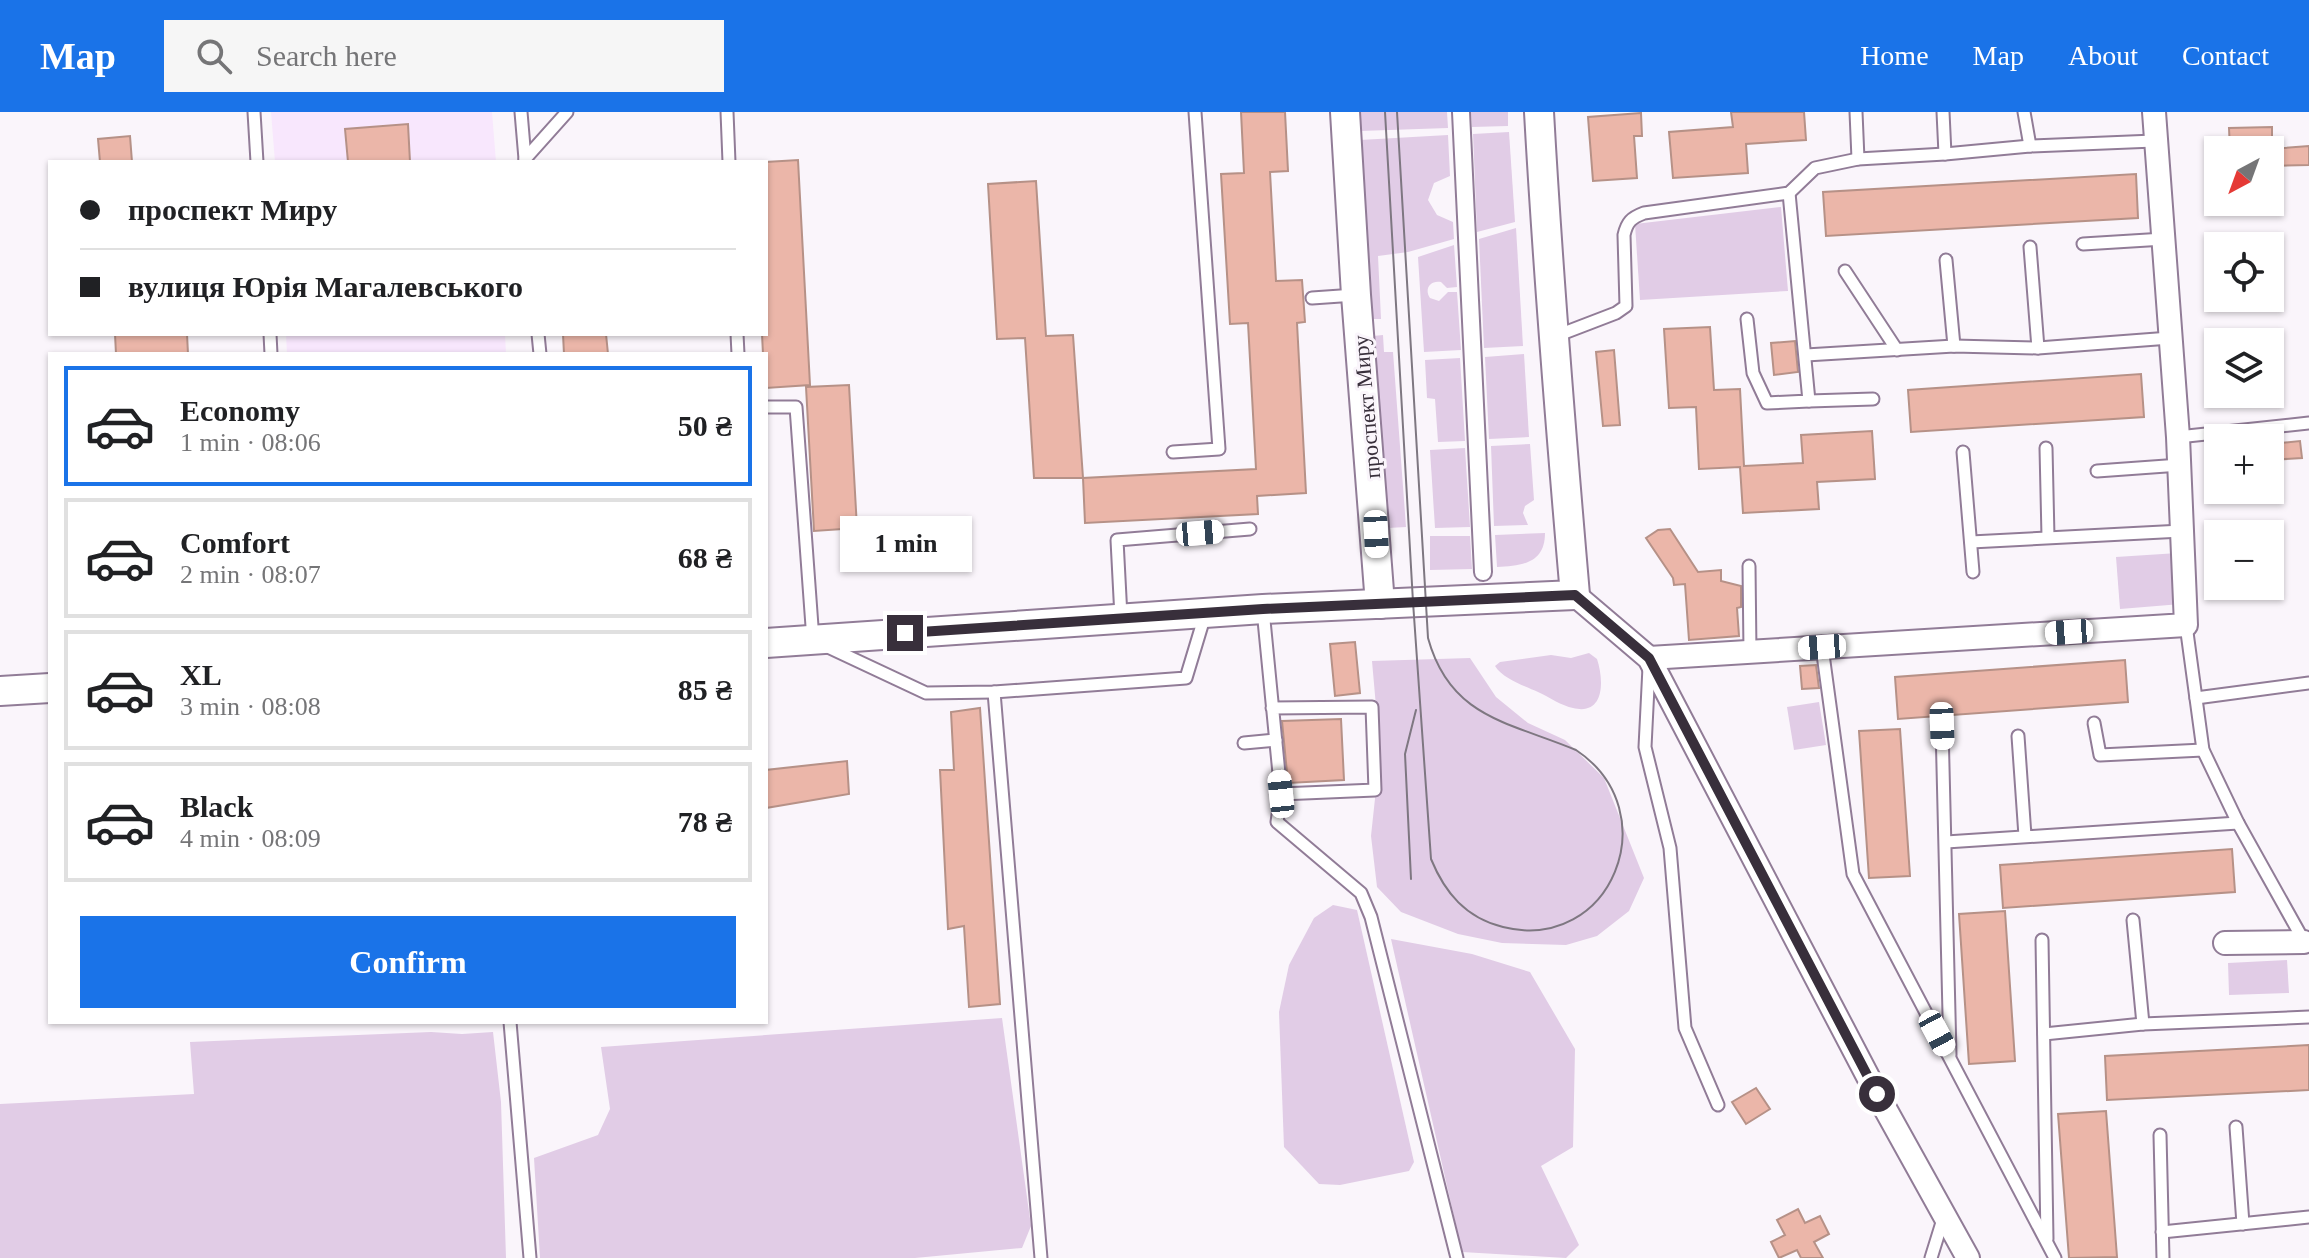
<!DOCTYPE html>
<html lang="en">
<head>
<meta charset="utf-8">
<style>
	:root { --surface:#fff; --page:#f6f6f6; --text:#202124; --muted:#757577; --line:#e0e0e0; --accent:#1a73e8 }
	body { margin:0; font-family:Georgia,serif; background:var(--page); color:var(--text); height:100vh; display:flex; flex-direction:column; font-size:30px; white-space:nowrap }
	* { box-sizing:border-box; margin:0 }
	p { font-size:26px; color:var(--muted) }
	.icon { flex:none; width:44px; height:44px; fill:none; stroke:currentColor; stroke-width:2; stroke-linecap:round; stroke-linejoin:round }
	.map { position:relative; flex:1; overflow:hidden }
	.panel { position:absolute; left:48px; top:240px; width:720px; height:672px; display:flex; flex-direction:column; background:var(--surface); border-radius:0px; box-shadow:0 2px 6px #0004 }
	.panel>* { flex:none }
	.banner { position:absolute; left:48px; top:48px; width:720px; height:176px; border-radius:0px; box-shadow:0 2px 6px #0004; display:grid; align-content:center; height:176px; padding:0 32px; background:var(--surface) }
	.needle { width:52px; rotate:221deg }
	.tools { position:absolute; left:2204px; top:24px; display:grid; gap:16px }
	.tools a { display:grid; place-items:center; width:80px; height:80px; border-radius:0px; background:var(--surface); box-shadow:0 2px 6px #0004; font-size:40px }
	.end { position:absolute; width:36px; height:36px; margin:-18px; border:10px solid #382f3b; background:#fff; box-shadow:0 0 0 4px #fff }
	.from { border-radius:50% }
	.bubble { position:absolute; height:56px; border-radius:0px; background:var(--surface); box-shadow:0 2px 6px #0004; font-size:26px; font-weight:700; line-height:56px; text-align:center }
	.car { position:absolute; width:24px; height:48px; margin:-24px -12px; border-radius:10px; box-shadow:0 0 6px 2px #0007; background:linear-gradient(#fff 24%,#345 0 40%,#fff 0 76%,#345 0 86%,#fff 0) }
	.banner b { display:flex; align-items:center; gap:28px; height:76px; font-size:30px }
	.banner b+b { border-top:2px solid var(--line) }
	.banner i { width:20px; height:20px; background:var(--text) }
	ul { padding:14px 0 0; list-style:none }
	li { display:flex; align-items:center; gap:24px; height:120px; margin:0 16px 12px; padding:0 16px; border:4px solid var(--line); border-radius:0px }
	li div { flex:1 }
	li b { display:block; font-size:30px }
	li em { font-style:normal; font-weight:700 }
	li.active { border-color:var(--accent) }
	li>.icon { width:72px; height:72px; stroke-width:1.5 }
	.cta { display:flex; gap:16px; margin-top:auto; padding:16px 32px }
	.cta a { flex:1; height:92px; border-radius:0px; background:var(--accent); color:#fff; font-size:32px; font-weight:700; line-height:92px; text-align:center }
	header { display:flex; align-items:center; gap:48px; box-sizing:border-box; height:112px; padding:0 40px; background:var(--accent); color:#fff }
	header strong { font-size:38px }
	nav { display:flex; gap:44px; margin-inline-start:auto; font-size:28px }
	.search { width:560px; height:72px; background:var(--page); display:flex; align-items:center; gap:20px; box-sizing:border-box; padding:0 28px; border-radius:0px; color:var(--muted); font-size:30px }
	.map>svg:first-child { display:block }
	.built { fill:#f8e7fd }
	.green { fill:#e1cce6 }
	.building { fill:#ebb6a9; stroke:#b69187; stroke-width:2 }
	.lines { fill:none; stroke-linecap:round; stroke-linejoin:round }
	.service-casing { stroke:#917c97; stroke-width:15 }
	.pedestrian-casing { stroke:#917c97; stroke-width:20 }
	.minor-casing { stroke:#917c97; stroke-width:26 }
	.tertiary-casing { stroke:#917c97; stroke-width:32 }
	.service { stroke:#fff; stroke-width:11 }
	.pedestrian { stroke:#fff; stroke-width:16 }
	.minor { stroke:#fff; stroke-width:22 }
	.tertiary { stroke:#fff; stroke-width:28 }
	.tram { stroke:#7e7781; stroke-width:2 }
	.route { stroke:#382f3b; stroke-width:10 }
	.labels { text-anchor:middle; stroke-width:6; stroke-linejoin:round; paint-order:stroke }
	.street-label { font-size:22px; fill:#382f3b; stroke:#faf5fb }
</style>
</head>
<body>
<header>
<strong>Map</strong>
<div class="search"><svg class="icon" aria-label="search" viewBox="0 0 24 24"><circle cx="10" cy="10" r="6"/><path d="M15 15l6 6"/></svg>Search here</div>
<nav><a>Home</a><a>Map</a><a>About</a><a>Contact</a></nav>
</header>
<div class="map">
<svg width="2309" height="1146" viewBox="0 0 2309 1146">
	<rect width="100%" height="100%" fill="#faf5fb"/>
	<g class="built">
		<polygon points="271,0 492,0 496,50 275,50"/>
		<polygon points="286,222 505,222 506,242 287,242"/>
	</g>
	<g class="green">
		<polygon points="1359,0 1447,0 1448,16 1360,19"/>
		<polygon points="1471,0 1508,0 1508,14 1472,15"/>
		<polygon points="1509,20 1515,110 1477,120 1473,22"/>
		<polygon points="1448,23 1450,64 1434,71 1428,88 1437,103 1453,110 1454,127 1408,140 1378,144 1381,207 1372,207 1360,28"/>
		<polygon points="1781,95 1788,179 1640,188 1635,112"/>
		<polygon points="1516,116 1523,234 1484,236 1479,127"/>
		<path d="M1454 133 1457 175 1447 176 1441 170C1430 168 1424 177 1430 186L1439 189 1448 180H1457L1461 238 1424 240 1418 145Z"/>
		<polygon points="1383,223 1384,240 1393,240 1406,415 1388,416 1373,224"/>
		<polygon points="1524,242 1529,325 1489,327 1485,245"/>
		<polygon points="1460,246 1465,329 1438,330 1435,287 1427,286 1425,248"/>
		<polygon points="1530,332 1534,388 1525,394 1523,401 1528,413 1494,414 1491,334"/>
		<polygon points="1465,336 1470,415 1435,416 1430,338"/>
		<path d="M1545 421C1545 451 1522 454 1497 455L1495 423Z"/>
		<polygon points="1430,424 1470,424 1472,457 1430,458"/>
		<polygon points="2178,441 2181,492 2120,497 2116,445"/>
		<path d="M1589 541 1597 547C1604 568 1605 604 1573 596 1562 594 1549 585 1538 580 1525 574 1503 567 1495 554L1500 550 1551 543 1571 546Z"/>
		<polygon points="1470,546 1496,585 1528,611 1565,628 1604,666 1644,766 1629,799 1597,824 1566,833 1502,831 1458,822 1401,800 1377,775 1371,724 1380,640 1372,549"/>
		<polygon points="1819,590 1826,633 1794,638 1787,595"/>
		<polygon points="1333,793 1357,798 1414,1050 1409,1059 1340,1073 1319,1072 1284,1035 1279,900 1289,853 1314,806"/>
		<polygon points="1391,827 1472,842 1530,860 1575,937 1573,1035 1541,1054 1579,1133 1566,1146 1462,1140"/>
		<polygon points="2287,848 2289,881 2229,883 2228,851"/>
		<polygon points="1002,906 1031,1114 1022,1136 915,1146 540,1146 534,1046 598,1023 610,997 601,935"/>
		<polygon points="431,920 462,922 493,920 501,990 506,1146 0,1146 0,992 194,982 190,930"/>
	</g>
	<g class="building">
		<polygon points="1241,0 1285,0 1288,59 1270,60 1276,169 1302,168 1305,210 1297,211 1306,381 1257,384 1258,402 1085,411 1083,366 1256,357 1248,211 1230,212 1221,62 1244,61"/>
		<polygon points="1731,0 1804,0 1806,28 1746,32 1748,61 1673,66 1669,20 1733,15"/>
		<polygon points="1641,1 1642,24 1634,24 1637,66 1593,69 1588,5"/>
		<polygon points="408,12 410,50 348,50 345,17"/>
		<polygon points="2272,15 2272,37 2309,34 2309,53 2270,54 2270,38 2230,38 2229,16"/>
		<polygon points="130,24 132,50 100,50 98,27"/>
		<polygon points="798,48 810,273 766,276 766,242 763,242 762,222 766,222 766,50"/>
		<polygon points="2136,62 2138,106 1826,124 1823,80"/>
		<polygon points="1036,69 1046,224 1073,223 1083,366 1034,366 1025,226 997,227 988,72"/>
		<polygon points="1710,215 1714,278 1740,277 1744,354 1803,351 1801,323 1872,319 1875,367 1817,370 1819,397 1743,401 1740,355 1699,357 1696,295 1669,296 1664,217"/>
		<polygon points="115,222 187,222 188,242 116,242"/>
		<polygon points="563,222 606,222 608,242 564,242"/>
		<polygon points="1795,229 1798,260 1774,263 1771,231"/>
		<polygon points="1614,238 1620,313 1603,314 1596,240"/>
		<polygon points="2141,262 2144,305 1911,320 1908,278"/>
		<polygon points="849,273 857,416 814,419 806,275"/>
		<polygon points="2300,329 2302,346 2270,348 2270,332"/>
		<polygon points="1670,417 1698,460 1721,458 1721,469 1741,474 1741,495 1737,496 1739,524 1689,528 1685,472 1674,473 1673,466 1646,426 1658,418"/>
		<polygon points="1355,530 1360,581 1335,584 1330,532"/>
		<polygon points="2125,548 2128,590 1898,607 1895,565"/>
		<polygon points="1816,553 1819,576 1802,577 1800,554"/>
		<polygon points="980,596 1000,892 969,895 964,814 948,817 940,658 954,658 951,600"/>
		<polygon points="1341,607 1344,668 1288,671 1282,609"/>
		<polygon points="1900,617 1910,764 1869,766 1859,619"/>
		<polygon points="847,649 849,682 766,696 766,658"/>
		<polygon points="2232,737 2235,780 2003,796 2000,753"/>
		<polygon points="2005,799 2015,949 1969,952 1959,802"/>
		<polygon points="2309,933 2309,978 2107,988 2105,944"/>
		<polygon points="1756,976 1770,997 1746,1012 1732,990"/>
		<polygon points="2106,999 2117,1145 2069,1146 2058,1002"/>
		<polygon points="1798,1097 1805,1111 1820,1104 1829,1122 1814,1130 1823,1146 1801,1146 1797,1138 1779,1146 1771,1130 1785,1123 1777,1108"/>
	</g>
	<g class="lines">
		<defs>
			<g id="service">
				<polyline points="254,0 257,50"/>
				<polyline points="521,0 525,47"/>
				<polyline points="727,0 729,50"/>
				<polyline points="1856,0 1858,47"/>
				<polyline points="1943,0 1945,42"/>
				<polyline points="2024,0 2030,34"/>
				<polyline points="525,50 525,47 567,0"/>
				<polyline points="2083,132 2164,127"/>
				<polyline points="2030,135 2038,236"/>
				<polyline points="1946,148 1954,234"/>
				<polyline points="1845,159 1897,238"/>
				<polyline points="1312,186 1355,183"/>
				<polyline points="1747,207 1753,261 1767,291 1809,289 1789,81"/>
				<polyline points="270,222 271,242"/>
				<polyline points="538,222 540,242"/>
				<polyline points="737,222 738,242"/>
				<path d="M1556 224 1616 201 1626 194 1624 123C1627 110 1631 106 1644 101L1789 81 1815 56 1858 47 1945 42 2030 34 2154 29"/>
				<polyline points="1806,243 1954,234 2038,236 2170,226"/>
				<polyline points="1809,289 1873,287"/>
				<polyline points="766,295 796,295 813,528 926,581 994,580 1186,566 1205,503"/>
				<polyline points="2178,325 2309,311"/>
				<polyline points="2046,336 2048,425"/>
				<polyline points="1173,340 1219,337 1195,0"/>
				<polyline points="1963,340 1973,460"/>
				<polyline points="2097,359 2180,353"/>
				<polyline points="1971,430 2182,419"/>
				<polyline points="1749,454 1750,540"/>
				<path d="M1263 498C1269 559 1275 620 1281 682L1375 678 1372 595 1272 596"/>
				<polyline points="1121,505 1117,428 1250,417"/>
				<polyline points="2186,513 2203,638 2238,711 2305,831"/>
				<polyline points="1822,535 1853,762 2055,1146"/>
				<polyline points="1649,555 1645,635 1670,736 1685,916 1718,993"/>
				<polyline points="994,580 1041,1146"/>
				<polyline points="2196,586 2309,571"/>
				<polyline points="2094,611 2100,643 2203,638"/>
				<polyline points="1942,614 1950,943"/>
				<polyline points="2018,624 2025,724"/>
				<polyline points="1244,631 1276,628"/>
				<polyline points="1281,682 1277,710 1361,781 1371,805 1457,1146"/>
				<polyline points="1946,730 2238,711"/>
				<polyline points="2133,808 2143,912"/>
				<polyline points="2042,828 2047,1127"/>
				<polyline points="510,910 530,1146"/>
				<polyline points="2044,922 2143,912 2309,905"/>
				<polyline points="2236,1015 2243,1112"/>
				<polyline points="2160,1023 2163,1146"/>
				<polyline points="2162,1120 2309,1105"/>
				<polyline points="1931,1146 1944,1104"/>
			</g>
			<polyline id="pedestrian" points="1461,0 1483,460"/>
			<g id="minor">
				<polyline points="1575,483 1649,546 1877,982 1968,1146"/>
				<polyline points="1649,546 2186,513 2178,325 2154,0"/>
				<polyline points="2225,831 2304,830"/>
			</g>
			<g id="tertiary">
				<polyline points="1345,0 1356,183 1380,492"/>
				<path d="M766 531 1263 497 1575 483C1561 322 1548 161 1539 0"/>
				<polyline points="0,579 50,576"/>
			</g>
		</defs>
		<use href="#service" class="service-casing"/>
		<use href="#pedestrian" class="pedestrian-casing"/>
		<use href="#minor" class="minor-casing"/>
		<use href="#tertiary" class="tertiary-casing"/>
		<use href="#service" class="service"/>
		<use href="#pedestrian" class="pedestrian"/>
		<use href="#minor" class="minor"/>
		<use href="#tertiary" class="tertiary"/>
		<g class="tram">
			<path d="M1385 0 1413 490 1431 747C1445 781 1466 806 1503 815 1611 842 1669 700 1576 638 1509 610 1450 606 1428 526L1397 0"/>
			<polyline points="1411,767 1405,642 1416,598"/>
		</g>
	</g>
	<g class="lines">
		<polyline class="route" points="905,521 1263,497 1575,483 1649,546 1877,982"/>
	</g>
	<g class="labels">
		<g class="street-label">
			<text transform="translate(1366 295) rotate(-95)" y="8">проспект Миру</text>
		</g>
	</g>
</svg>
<div class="tools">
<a><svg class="needle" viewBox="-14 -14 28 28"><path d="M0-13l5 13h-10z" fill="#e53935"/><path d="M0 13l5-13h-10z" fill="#757577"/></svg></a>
<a><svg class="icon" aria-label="locate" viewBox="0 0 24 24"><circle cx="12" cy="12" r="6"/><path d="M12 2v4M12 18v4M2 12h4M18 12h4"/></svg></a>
<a><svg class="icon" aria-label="layers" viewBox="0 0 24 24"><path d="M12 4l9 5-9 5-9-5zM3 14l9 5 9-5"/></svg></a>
<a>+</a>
<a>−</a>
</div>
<i class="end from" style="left:1877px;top:982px"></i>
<i class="end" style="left:905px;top:521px"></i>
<div class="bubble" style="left:840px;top:404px;width:132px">1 min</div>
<i class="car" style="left:1200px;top:421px;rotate:85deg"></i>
<i class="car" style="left:1376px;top:422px;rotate:177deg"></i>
<i class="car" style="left:2069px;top:520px;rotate:266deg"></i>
<i class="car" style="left:1822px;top:535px;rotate:266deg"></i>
<i class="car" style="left:1942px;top:614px;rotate:178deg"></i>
<i class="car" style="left:1281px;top:682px;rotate:354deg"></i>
<i class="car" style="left:1937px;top:921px;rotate:152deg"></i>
<div class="banner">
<b><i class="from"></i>проспект Миру</b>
<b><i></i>вулиця Юрія Магалевського</b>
</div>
<section class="panel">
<ul>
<li class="active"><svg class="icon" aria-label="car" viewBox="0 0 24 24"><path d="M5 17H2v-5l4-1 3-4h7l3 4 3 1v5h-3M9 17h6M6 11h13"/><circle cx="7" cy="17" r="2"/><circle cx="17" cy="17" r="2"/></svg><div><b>Economy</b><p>1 min · 08:06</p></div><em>50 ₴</em></li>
<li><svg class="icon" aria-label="car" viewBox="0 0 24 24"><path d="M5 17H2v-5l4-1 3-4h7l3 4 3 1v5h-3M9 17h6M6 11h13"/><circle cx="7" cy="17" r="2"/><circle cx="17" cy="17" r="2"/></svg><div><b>Comfort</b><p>2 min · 08:07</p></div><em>68 ₴</em></li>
<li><svg class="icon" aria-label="car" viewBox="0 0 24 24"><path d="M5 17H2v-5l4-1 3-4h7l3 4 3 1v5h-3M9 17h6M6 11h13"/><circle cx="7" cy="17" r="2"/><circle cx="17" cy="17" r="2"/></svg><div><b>XL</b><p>3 min · 08:08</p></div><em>85 ₴</em></li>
<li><svg class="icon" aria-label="car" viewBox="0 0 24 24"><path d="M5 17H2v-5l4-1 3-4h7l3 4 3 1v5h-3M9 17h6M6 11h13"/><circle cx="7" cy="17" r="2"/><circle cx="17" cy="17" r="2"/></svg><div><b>Black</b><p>4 min · 08:09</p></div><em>78 ₴</em></li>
</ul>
<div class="cta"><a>Confirm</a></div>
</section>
</div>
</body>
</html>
